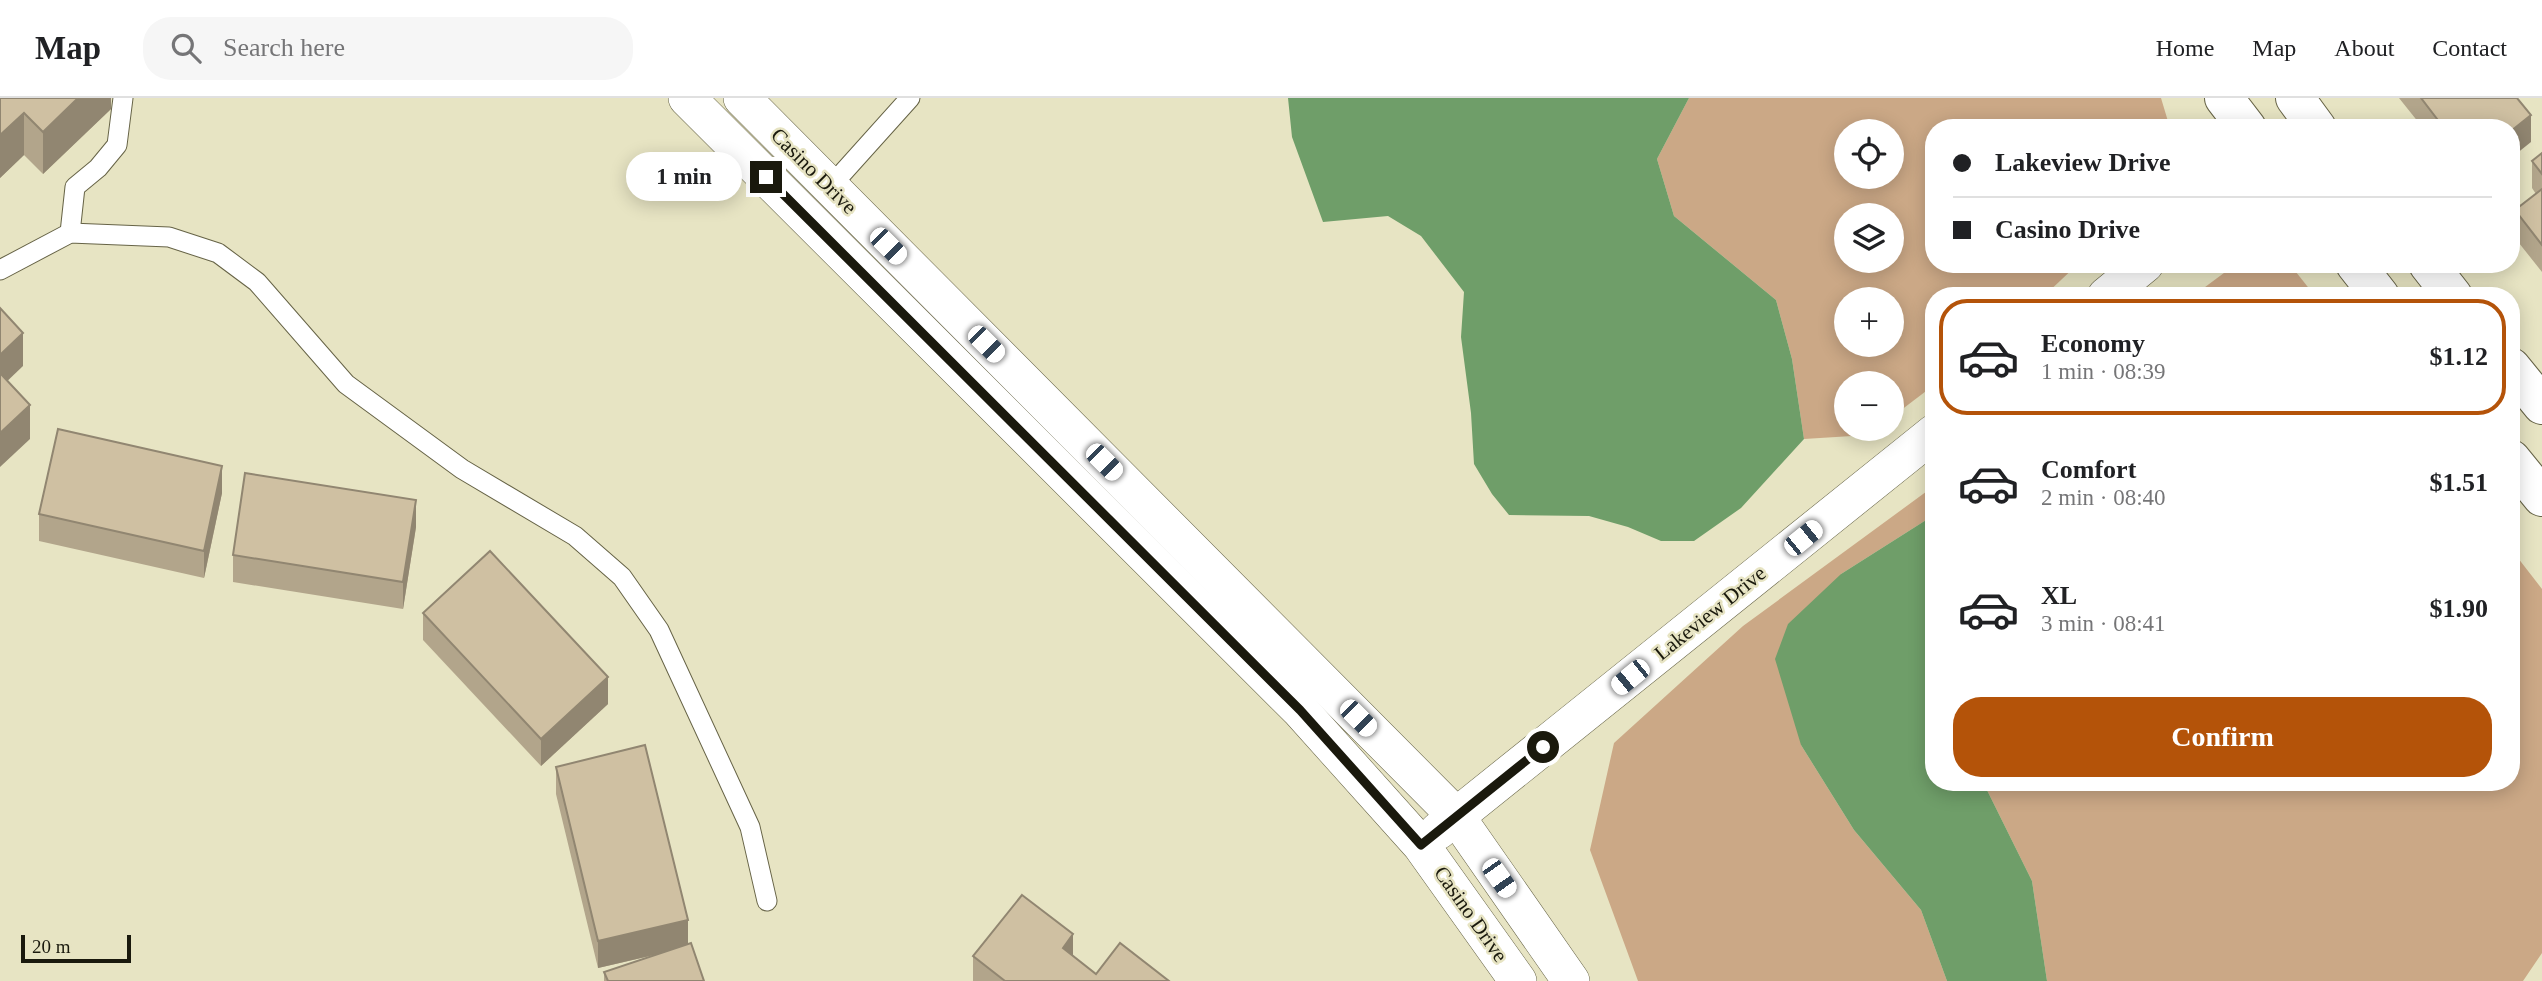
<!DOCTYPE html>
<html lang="en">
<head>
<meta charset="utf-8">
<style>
	:root { --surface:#fff; --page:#f6f6f6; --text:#202124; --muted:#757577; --line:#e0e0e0; --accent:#b45309 }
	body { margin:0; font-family:"Times New Roman",serif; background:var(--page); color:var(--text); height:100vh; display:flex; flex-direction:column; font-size:26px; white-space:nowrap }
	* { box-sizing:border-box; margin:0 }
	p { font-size:23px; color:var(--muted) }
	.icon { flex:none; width:38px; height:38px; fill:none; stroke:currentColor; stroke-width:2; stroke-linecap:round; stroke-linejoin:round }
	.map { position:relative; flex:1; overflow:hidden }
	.panel { position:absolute; left:1925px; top:189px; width:595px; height:504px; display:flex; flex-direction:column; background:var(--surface); border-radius:28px; box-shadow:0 4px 18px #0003 }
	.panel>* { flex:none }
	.hud { position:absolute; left:1925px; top:21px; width:595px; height:154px; border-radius:28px; box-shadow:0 4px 18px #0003; display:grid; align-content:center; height:154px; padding:0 28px; background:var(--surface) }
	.tools { position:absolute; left:1834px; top:21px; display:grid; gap:14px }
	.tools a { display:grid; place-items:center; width:70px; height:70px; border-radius:50%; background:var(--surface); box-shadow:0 4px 18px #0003; font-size:35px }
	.scale { position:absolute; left:21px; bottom:18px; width:110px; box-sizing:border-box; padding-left:7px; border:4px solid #1a190d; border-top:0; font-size:19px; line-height:24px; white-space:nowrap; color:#1a190d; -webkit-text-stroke:5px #e7e4c3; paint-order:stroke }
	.end { position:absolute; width:32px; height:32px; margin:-16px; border:9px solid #1a190d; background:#fff; box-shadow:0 0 0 4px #fff }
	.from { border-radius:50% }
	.bubble { position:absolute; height:49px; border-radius:24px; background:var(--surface); box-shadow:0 4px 18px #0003; font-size:23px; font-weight:700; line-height:49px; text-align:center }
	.car { position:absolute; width:21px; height:42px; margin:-21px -10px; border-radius:9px; box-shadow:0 0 5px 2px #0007; background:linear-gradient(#fff 24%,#345 0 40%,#fff 0 76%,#345 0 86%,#fff 0) }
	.hud b { display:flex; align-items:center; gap:24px; height:66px; font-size:26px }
	.hud b+b { border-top:2px solid var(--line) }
	.hud i { width:18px; height:18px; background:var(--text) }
	ul { padding:12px 0 0; list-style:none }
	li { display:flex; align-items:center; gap:21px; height:116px; margin:0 14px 10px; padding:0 14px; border:4px solid transparent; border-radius:28px }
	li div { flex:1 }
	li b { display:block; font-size:26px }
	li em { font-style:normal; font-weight:700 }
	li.on { border-color:var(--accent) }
	li>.icon { width:63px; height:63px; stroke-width:1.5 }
	.cta { display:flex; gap:14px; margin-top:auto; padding:14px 28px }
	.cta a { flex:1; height:80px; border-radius:28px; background:var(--accent); color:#fff; font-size:28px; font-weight:700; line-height:80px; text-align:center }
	header { display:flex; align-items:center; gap:42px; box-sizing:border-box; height:98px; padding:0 35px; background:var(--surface); border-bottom:2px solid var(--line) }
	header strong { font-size:33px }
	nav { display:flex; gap:38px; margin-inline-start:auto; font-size:24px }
	.search { width:490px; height:63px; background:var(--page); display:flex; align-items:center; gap:18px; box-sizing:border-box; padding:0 24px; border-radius:28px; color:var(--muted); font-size:26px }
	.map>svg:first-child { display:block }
	.green { fill:#cba886; fill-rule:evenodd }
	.water { fill:#6f9e69 }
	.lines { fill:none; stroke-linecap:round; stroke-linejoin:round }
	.lane-casing { stroke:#666346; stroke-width:21 }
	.street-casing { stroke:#666346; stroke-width:38 }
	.secondary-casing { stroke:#666346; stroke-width:40 }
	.lane { stroke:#fff; stroke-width:19 }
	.street { stroke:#fff; stroke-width:37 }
	.secondary { stroke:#fff; stroke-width:38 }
	.wall { fill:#b2a58b }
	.shaded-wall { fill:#918671 }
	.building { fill:#cfc0a2; stroke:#918671; stroke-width:2 }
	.route { stroke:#1a190d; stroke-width:9 }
	.labels { text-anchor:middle; stroke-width:5; stroke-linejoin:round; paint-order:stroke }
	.street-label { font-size:21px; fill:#1a190d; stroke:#e7e4c3 }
</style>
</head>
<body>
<header>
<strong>Map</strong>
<div class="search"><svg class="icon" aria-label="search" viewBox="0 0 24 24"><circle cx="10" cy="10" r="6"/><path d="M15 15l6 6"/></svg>Search here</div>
<nav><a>Home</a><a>Map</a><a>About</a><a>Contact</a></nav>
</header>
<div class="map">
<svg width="2542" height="883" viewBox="0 0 2542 883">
	<rect width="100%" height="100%" fill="#e7e4c3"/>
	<g class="green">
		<path d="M1689 0H2161L2170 30H1934V166H2078L2044 198H1934V287L1892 319V285H1846V331H1876L1868 337 1804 341 1792 261 1776 202 1674 118 1657 61ZM1846 33H1892V79H1846ZM1846 117H1892V163H1846ZM1846 201H1892V247H1846Z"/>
		<polygon points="2236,166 2282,166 2292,169 2315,198 2193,198"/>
		<polygon points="1934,388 1934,417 1841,476 1801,647 1854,732 1921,812 1947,883 1638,883 1590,752 1614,645 1743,528"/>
		<polygon points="2511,451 2542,491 2542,855 2523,883 2047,883 2032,783 1983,684 2511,684"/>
	</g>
	<g class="water">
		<polygon points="1288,0 1689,0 1657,61 1674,118 1776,202 1792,261 1804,341 1741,410 1694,443 1661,443 1628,429 1589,418 1509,417 1492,396 1474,366 1471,315 1461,239 1464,194 1421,138 1388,118 1323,124 1292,39"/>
		<polygon points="1934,417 1934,684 1983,684 2032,783 2047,883 1947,883 1921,812 1854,732 1801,647 1775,561 1788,526 1841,476"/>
	</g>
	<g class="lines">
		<defs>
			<g id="lane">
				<polyline points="830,89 910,0"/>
				<polyline points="70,135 75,89 98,70 117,47 123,0"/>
				<polyline points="0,172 70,135 169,139 218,155 257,184 346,286 462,371 575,438 622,479 659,532 750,729 767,803"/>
			</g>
			<g id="street">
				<polyline points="687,0 1300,612 1421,747 1518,883"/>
				<polyline points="742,0 1456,718 1571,883"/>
				<polyline points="2106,198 2145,166"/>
				<polyline points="1438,733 1934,335"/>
			</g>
			<g id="secondary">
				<polyline points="2224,0 2247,30"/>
				<polyline points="2295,0 2317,30"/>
				<polyline points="2355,166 2380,198"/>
				<polyline points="2428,166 2453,198"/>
				<polyline points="2511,269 2542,307"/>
				<polyline points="2511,361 2542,399"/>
			</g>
		</defs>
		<use href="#lane" class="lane-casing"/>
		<use href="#street" class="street-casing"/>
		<use href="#secondary" class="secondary-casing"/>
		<use href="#lane" class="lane"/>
		<use href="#street" class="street"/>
		<use href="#secondary" class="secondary"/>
	</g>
	<g class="wall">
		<polygon points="0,0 111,0 111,11 43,76 24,57 0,80"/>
		<polygon points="2399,0 2517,0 2531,44 2511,30 2423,30"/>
		<polygon points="2542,55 2542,174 2515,140 2515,112 2536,96 2532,90 2532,63"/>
		<polygon points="222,395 204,480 39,443 39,416"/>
		<polygon points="416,429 403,511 233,484 233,457"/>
		<polygon points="423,515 608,606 541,668 423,542"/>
		<polygon points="556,669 688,846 704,883 604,883 604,874 659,856 598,870 556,696"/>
		<polygon points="973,858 1073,858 1096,876 1169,883 973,883"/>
	</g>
	<g class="shaded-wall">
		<polygon points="78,0 111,0 111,11 43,76 43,34"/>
		<polygon points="24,15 24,57 0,80 0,37"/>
		<polygon points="2531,17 2531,44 2511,60 2511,33"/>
		<polygon points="23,235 23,268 0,290 0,257"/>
		<polygon points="30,307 30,341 0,369 0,335"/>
		<polygon points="222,368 222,395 204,480 204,453"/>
		<polygon points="416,402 416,429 403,511 403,484"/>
		<polygon points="608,579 608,606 541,668 541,641"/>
		<polygon points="688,822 688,849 598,870 598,843"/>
		<polygon points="1073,836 1073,870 1063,850"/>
	</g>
	<g class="building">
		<polygon points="0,0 78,0 43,34 24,15 0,37"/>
		<polygon points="2421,0 2517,0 2531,17 2511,33 2511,30 2444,30"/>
		<polygon points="2542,55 2542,76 2532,63"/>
		<polygon points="2542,91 2542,147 2515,112"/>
		<polygon points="0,210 23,235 0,257"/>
		<polygon points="0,275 30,307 0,335"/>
		<polygon points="58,331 222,368 204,453 39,416"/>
		<polygon points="245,375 416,402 403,484 233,457"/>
		<polygon points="490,453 608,579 541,641 423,515"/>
		<polygon points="645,647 688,822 598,843 556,669"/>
		<polygon points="1022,797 1073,836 1063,850 1096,876 1120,845 1169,883 1005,883 973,858"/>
		<polygon points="691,845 704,883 608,883 604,874"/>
	</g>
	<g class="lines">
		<polyline class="route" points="766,79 1300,612 1421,747 1543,649"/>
	</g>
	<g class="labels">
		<g class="street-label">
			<text transform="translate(814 73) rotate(45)" y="7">Casino Drive</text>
			<text transform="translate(1710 515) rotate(-39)" y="7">Lakeview Drive</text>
			<text transform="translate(1471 816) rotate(55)" y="7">Casino Drive</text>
		</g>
	</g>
</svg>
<div class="tools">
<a><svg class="icon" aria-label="locate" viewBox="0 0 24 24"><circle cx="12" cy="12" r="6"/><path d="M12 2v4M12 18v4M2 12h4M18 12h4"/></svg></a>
<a><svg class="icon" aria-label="layers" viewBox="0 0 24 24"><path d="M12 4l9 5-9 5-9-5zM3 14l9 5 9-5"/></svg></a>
<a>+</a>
<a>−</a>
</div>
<div class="scale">20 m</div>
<i class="end from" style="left:1543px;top:649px"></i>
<i class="end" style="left:766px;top:79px"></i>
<div class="bubble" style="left:626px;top:54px;width:116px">1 min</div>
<i class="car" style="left:888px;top:148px;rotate:135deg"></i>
<i class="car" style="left:986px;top:246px;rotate:135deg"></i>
<i class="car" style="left:1104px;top:364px;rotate:135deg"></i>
<i class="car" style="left:1803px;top:440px;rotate:51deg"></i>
<i class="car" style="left:1630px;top:579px;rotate:231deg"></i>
<i class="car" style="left:1358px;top:620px;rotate:135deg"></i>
<i class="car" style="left:1499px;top:780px;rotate:145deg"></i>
<div class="hud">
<b><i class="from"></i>Lakeview Drive</b>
<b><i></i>Casino Drive</b>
</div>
<section class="panel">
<ul>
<li class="on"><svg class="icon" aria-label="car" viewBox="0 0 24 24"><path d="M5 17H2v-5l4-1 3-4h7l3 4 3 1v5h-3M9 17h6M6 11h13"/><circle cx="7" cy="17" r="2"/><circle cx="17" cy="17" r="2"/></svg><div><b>Economy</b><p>1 min · 08:39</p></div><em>$1.12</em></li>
<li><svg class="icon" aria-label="car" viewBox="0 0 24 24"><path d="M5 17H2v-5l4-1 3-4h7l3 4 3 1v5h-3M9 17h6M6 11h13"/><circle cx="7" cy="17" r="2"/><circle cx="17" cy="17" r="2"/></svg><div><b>Comfort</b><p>2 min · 08:40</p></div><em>$1.51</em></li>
<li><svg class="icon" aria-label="car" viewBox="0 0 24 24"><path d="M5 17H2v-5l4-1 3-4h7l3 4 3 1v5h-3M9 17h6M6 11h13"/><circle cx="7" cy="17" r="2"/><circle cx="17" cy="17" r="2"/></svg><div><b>XL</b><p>3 min · 08:41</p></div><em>$1.90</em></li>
</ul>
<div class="cta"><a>Confirm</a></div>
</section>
</div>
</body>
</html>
